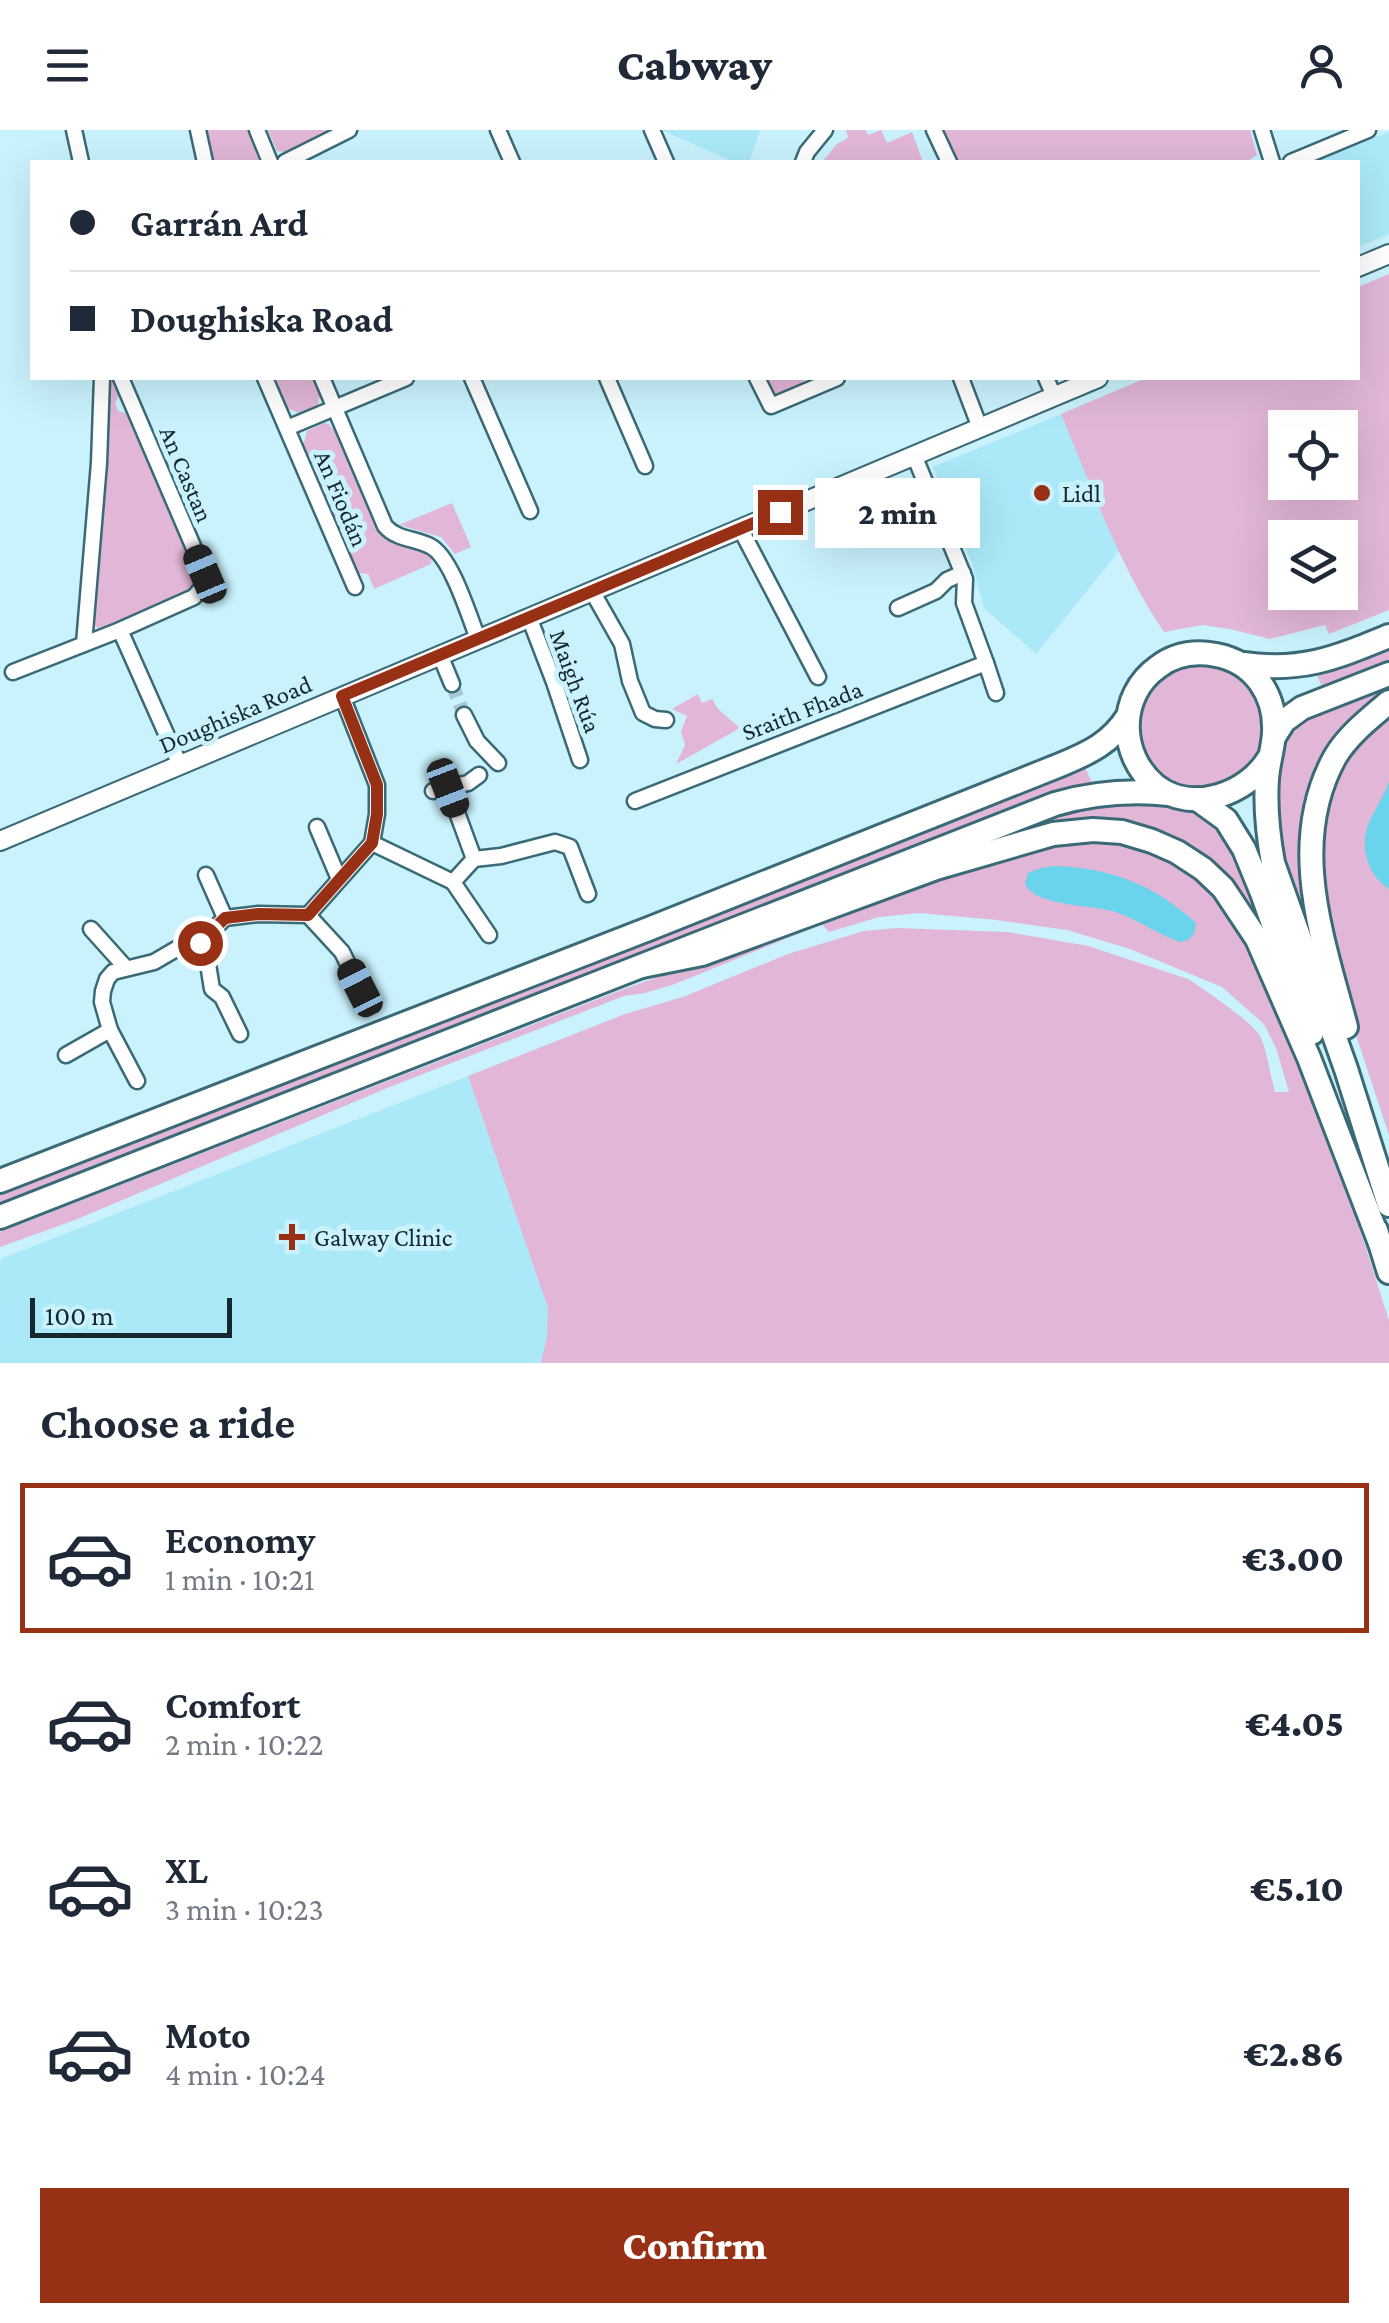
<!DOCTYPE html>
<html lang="en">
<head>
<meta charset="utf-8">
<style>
	:root { --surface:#fff; --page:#f6f6f7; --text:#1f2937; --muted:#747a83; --line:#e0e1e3; --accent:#983015 }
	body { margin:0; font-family:"Crimson Pro",serif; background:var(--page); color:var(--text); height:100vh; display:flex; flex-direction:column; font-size:38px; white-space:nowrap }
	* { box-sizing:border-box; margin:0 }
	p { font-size:32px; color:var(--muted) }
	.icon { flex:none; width:55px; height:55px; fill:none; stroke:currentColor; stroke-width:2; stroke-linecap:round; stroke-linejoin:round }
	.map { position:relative; height:1233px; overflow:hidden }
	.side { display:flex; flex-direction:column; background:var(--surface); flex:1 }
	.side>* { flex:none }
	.hud { position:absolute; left:30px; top:30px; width:1330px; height:220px; border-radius:0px; box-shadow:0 10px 40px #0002; display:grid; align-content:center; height:220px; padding:0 40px; background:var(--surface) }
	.fabs { position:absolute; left:1268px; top:280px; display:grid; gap:20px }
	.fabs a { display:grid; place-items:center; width:90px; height:90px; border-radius:0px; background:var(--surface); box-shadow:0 10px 40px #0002; font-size:50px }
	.scale { position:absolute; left:30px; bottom:25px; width:202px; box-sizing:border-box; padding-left:10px; border:5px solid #14282d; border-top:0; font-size:28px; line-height:35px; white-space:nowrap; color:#14282d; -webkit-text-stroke:8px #c9f2fd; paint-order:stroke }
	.end { position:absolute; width:45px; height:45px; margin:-22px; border:12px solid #983015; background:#fff; box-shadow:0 0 0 5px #fff }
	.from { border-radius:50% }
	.bubble { position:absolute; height:70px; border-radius:0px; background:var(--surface); box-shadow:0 10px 40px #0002; font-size:32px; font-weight:800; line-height:70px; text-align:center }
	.car { position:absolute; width:30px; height:60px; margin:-30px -15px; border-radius:12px; box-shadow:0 0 8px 2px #0007; background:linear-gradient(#222 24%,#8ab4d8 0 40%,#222 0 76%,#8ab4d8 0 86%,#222 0) }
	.hud b { display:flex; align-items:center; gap:35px; height:95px; font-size:38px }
	.hud b+b { border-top:2px solid var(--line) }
	.hud i { width:25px; height:25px; background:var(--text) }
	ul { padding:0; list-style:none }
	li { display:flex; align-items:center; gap:30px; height:150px; margin:0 20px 15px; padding:0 20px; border:5px solid transparent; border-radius:0px }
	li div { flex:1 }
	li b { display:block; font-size:38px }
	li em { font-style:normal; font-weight:800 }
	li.on { border-color:var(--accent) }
	li>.icon { width:90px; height:90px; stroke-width:1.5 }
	h2 { padding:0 40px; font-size:45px; line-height:120px }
	.primary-button { display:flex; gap:20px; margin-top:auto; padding:20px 40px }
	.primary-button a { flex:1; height:115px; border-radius:0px; background:var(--accent); color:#fff; font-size:40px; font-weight:800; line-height:115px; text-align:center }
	header { display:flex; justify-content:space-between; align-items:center; height:130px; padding:0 40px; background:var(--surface); font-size:45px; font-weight:800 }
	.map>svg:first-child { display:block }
	.built { fill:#abe9f8 }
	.green { fill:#e1b6d6; fill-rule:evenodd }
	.water { fill:#6ad4ed }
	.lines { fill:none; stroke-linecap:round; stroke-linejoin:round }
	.minor-tunnel { stroke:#a5cad3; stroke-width:14; stroke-dasharray:14 7; stroke-linecap:butt }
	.minor-casing { stroke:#3a6a76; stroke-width:19 }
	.tertiary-casing { stroke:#3a6a76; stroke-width:22 }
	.primary-casing { stroke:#3a6a76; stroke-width:28 }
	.trunk-casing { stroke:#3a6a76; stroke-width:28 }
	.minor { stroke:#fff; stroke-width:14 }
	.tertiary { stroke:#fff; stroke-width:18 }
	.primary { stroke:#fff; stroke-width:22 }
	.trunk { stroke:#fff; stroke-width:22 }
	.route { stroke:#983015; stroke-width:12 }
	.poi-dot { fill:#983015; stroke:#c9f2fd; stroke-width:4 }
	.labels { text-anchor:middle; stroke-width:10; stroke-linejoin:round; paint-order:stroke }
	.street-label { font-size:25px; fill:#14282d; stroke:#c9f2fd }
	.poi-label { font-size:25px; fill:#14282d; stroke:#c9f2fd; text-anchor:start }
</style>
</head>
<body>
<header><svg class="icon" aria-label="menu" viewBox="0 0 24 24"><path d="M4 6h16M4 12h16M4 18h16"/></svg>Cabway<svg class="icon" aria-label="person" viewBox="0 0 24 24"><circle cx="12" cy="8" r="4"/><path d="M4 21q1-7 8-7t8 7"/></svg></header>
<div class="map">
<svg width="1389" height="1233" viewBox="0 0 1389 1233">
	<rect width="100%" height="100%" fill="#c9f2fd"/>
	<g class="built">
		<polygon points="661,0 757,0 760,1 749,32 734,32"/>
		<polygon points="1389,2 1389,104 1358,117 1358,32 1314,32"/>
		<polygon points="1061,284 1119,421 1036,524 984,478 972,433 933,337"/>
		<polygon points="468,946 548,1178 547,1206 541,1233 0,1233 0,1131 3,1128"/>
	</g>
	<g class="green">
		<polygon points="205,0 248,0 259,32 213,32"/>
		<polygon points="268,0 334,0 286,25 285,22 277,21"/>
		<polygon points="846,0 865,0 868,5 881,0 887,13 912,2 923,32 822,32 837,14 848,8"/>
		<polygon points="942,0 1250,0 1257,25 1246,32 956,32"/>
		<path d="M1389 144V480L1329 504 1325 495 1270 509 1230 499 1202 495 1164 502C1119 436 1092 358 1061 284L1146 248H1358V157ZM1285 298H1340V352H1285ZM1285 408H1340V462H1285Z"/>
		<polygon points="108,248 114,248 120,263 115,273 118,281 130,284 200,447 195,459 128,490 98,498 93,494 92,487 103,367"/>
		<polygon points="273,248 314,248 322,266 319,268 318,275 301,284 290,279 287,281"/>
		<polygon points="763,248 805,248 801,260 780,267 772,265"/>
		<polygon points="324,293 329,294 332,299 335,298 381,405 393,413 432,423 431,434 374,459 368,444 357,443 301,314 304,312 307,301"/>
		<polygon points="452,373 471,417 455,424 441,407 399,395"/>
		<polygon points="1389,518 1389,534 1324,561 1316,543"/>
		<circle cx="1201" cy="597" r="63"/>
		<path d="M1389 559V567L1319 645 1321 824 1291 746 1287 745C1279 711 1265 619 1295 595 1321 575 1359 570 1389 559Z"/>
		<polygon points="698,564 702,573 712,569 718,579 740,598 676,634 685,615 681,601 687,586 672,579"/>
		<polygon points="1389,581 1389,1005 1357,908 1318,740 1320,688 1347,621"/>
		<polygon points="1084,635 1093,655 329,945 0,1075 0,1059"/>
		<path d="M1143 671C1158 673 1175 674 1190 679 1241 695 1253 774 1266 819L1161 708 1009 706 1056 687V681Z"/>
		<path d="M1100 707 1157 720 1209 754 1243 796 1297 921 1366 1118 1389 1191V1233H541L547 1206 548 1178 468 946 625 884 683 867 788 824 864 801 897 798 1008 802 1088 816 1188 849C1205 860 1250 890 1260 906 1266 916 1271 949 1275 962H1289L1276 918 1264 894 1222 857 1130 819 1067 800 997 790 919 783 879 787 829 802 822 794 675 854 645 863 624 866 387 958 75 1090 0 1117V1102L624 859 1028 717Z"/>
	</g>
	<g class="water">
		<path d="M1389 652V759C1366 744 1358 713 1371 688 1377 676 1384 665 1389 652Z"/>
		<path d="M1055 736C1112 738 1154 755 1196 793 1195 804 1193 809 1181 812 1155 804 1133 785 1107 780 1085 775 1035 775 1025 754L1028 743 1041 738Z"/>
	</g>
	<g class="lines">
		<polyline class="minor-tunnel" points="452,554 464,585"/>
		<defs>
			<g id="minor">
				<polyline points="74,0 81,32"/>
				<polyline points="198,0 205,32"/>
				<polyline points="257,0 270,32"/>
				<polyline points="498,0 512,32"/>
				<polyline points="652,0 666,32"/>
				<polyline points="934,0 949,32"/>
				<polyline points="1262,0 1272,32"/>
				<polyline points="285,32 349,0"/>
				<polyline points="803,32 807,22 825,0"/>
				<polyline points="1291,32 1368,0"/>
				<polyline points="265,248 355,457"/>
				<path d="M322 248 385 396C397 410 415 408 430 416 451 426 469 486 478 509"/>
				<polyline points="472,248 530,381"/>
				<polyline points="607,248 645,336"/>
				<polyline points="757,248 771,276 837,248"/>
				<polyline points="961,248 980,298"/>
				<polyline points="1046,248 1054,266"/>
				<polyline points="287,298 406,248"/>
				<polyline points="740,398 818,547"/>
				<polyline points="592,461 622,514 630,551 643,583 655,589 666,590"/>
				<polyline points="898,478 936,461 947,450 963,443"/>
				<polyline points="529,487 554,552 580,630"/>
				<polyline points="120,500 180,635"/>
				<polyline points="84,514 99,333 102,248"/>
				<polyline points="440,525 452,554"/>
				<polyline points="986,533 996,563"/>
				<polyline points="13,542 120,500 194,467 204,455 205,444 121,248"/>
				<polyline points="464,585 477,611 498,633"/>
				<polyline points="448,658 474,729"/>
				<polyline points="433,661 468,653 479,645"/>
				<polyline points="635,671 986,533 964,473 965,449 914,325"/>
				<polyline points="317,697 339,749"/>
				<polyline points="372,713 453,752 489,805"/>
				<polyline points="206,745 225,788"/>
				<polyline points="453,752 474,729 501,726 555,712 570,717 588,764"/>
				<polyline points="308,785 342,822 360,858"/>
				<polyline points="91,799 126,838"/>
				<polyline points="200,813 208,834 212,859 222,867 240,904"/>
				<polyline points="66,925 110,900"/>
				<polyline points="137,951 110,900 102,872 103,861 107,849 113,842 154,832 178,818 200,813 225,788 258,784 308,785 372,713 377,684 377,655 342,566"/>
			</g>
			<g id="tertiary">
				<polyline points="1358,137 1389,124"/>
				<polyline points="0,711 1098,248"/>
			</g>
			<g id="primary">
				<path d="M0 1051 651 798 1060 635C1089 623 1111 613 1128 586"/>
				<path d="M0 1087 1055 674C1093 663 1130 660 1169 664"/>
			</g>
			<g id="trunk">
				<path d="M1243 534C1303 542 1335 528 1389 506"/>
				<polyline points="1274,607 1284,591 1302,578 1389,544"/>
				<path d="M1269 628C1248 664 1192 684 1156 656 1118 625 1118 565 1158 537 1175 524 1195 521 1216 525 1254 532 1276 565 1274 603 1273 619 1268 633 1267 649 1265 677 1268 705 1273 733L1346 939 1389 1075"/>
				<polyline points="1197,669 1226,690 1244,719 1262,763 1312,903"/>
				<polyline points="642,836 702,824 936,738 1053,704 1093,700 1122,702 1152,711 1177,722 1203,739 1223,758 1257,809 1309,928 1380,1113"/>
				<path d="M1346 897C1323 809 1287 714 1335 627 1348 605 1370 588 1389 572"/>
				<polyline points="1376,1100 1389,1142"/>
			</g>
		</defs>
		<use href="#minor" class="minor-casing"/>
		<use href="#tertiary" class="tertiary-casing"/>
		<use href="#primary" class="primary-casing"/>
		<use href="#trunk" class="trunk-casing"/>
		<use href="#minor" class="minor"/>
		<use href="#tertiary" class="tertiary"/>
		<use href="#primary" class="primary"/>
		<use href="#trunk" class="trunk"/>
	</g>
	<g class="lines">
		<polyline class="route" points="200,813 225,788 258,784 308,785 372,713 377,684 377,655 342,566 780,382"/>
	</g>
	<g class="poi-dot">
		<circle cx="1042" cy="363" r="10"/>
		<path d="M287 1092h10v10h10v10h-10v10h-10v-10h-10v-10h10z"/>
	</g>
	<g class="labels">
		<g class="street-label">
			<text transform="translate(187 344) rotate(67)" y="9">An Castan</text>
			<text transform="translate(342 368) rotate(67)" y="9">An Fiodán</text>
			<text transform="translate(576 551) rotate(70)" y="9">Maigh Rúa</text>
			<text transform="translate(802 580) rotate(-21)" y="9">Sraith Fhada</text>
			<text transform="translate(235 584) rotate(-23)" y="9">Doughiska Road</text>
		</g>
		<g class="poi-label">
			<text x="1062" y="372">Lidl</text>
			<text x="314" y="1116">Galway Clinic</text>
		</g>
	</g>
</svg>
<div class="fabs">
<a><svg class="icon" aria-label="locate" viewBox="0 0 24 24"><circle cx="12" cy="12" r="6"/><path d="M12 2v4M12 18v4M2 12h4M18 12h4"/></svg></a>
<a><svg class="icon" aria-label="layers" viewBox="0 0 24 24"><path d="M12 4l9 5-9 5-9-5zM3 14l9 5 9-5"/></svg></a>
</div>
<div class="scale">100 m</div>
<i class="end from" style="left:200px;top:813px"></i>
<i class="end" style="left:780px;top:382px"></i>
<div class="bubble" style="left:815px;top:348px;width:165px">2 min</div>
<i class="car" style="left:205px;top:444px;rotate:337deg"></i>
<i class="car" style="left:448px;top:658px;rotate:159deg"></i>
<i class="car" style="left:360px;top:858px;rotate:333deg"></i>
<div class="hud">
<b><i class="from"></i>Garrán Ard</b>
<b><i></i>Doughiska Road</b>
</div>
</div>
<section class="side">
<h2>Choose a ride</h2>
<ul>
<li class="on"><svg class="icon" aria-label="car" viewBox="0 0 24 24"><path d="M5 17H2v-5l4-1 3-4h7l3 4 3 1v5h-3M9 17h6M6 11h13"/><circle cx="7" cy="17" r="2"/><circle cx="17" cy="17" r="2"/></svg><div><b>Economy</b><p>1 min · 10:21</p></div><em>€3.00</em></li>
<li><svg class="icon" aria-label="car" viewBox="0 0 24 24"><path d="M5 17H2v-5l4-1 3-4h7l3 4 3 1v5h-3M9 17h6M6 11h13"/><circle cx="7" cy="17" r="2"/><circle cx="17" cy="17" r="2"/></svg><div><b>Comfort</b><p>2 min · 10:22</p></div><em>€4.05</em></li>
<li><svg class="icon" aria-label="car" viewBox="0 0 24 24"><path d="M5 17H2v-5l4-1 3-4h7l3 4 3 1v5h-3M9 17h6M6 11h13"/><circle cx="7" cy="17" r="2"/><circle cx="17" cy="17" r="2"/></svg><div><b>XL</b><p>3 min · 10:23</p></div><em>€5.10</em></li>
<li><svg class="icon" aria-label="car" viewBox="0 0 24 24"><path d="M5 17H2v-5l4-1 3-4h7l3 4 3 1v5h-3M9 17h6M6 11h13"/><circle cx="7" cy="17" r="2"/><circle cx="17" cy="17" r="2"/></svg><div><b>Moto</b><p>4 min · 10:24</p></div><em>€2.86</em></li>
</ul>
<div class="primary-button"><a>Confirm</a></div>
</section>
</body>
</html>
